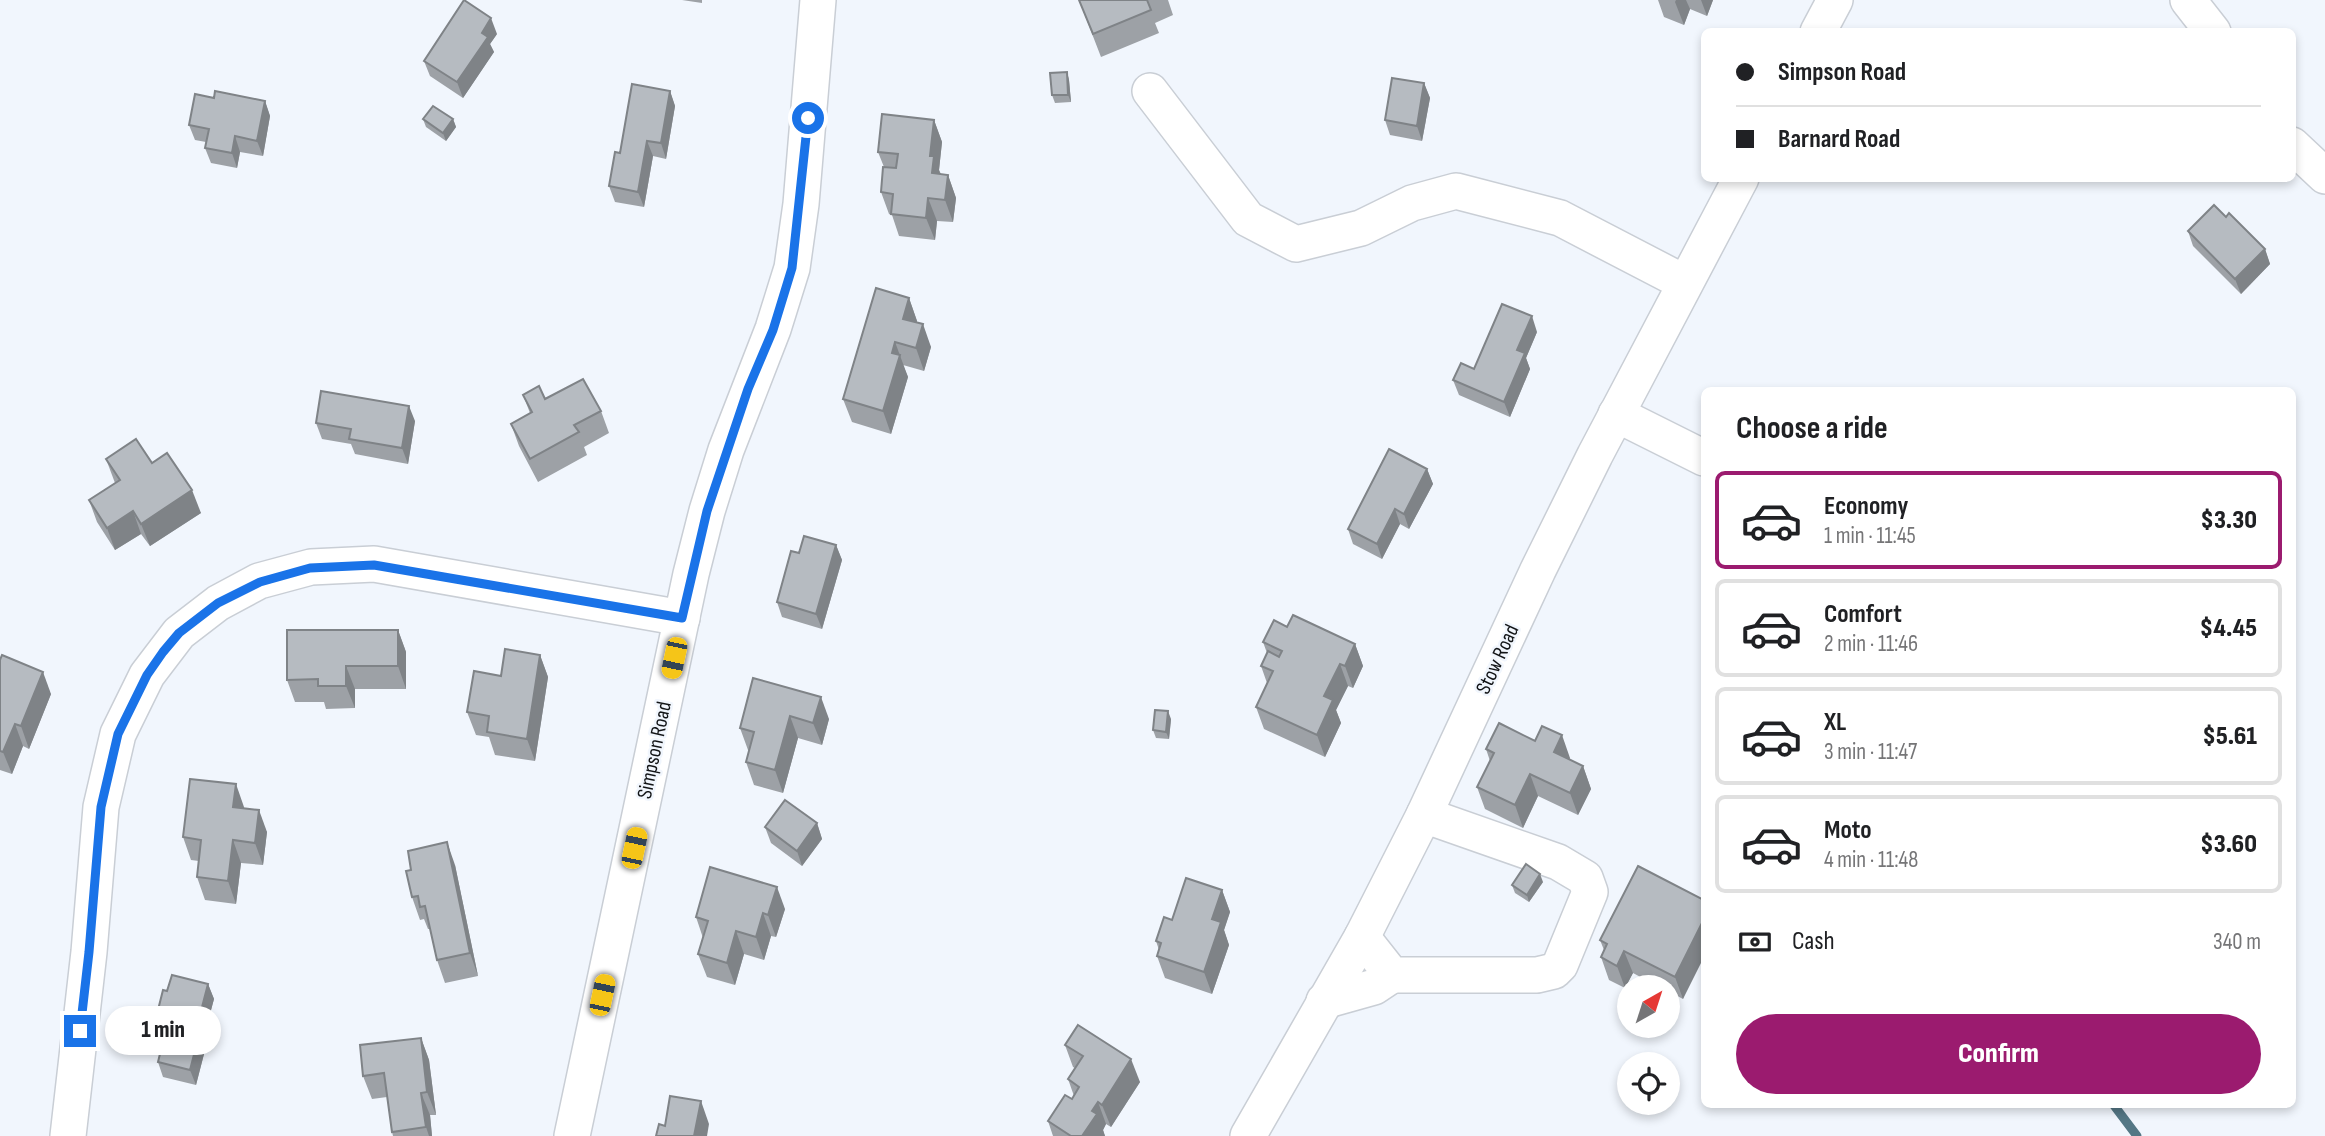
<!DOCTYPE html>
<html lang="en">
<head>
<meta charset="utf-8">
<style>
	:root { --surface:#fff; --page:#f6f6f6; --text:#202124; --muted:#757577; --line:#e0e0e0; --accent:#9b1b6f }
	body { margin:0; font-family:"Sofia Sans Condensed",sans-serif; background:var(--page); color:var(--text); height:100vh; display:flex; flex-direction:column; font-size:26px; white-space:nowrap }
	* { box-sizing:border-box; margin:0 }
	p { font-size:23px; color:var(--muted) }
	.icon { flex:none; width:38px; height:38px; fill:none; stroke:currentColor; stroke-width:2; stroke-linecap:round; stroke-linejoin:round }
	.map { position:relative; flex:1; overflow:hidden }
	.details { position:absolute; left:1701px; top:387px; width:595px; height:721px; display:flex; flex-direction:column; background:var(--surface); border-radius:10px; box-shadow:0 4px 10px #0003 }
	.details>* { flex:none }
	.top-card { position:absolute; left:1701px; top:28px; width:595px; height:154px; border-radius:10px; box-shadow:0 4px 10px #0003; display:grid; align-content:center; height:154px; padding:0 35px; background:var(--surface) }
	.needle { width:46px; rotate:39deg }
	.fabs { position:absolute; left:1617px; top:975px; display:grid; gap:14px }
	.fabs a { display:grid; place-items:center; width:63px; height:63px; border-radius:50%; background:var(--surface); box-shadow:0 4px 10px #0003; font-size:35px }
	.end { position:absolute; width:32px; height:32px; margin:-16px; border:9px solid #1a73e8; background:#fff; box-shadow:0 0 0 4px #fff }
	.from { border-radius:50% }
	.bubble { position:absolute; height:49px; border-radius:24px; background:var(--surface); box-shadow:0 4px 10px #0003; font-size:23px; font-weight:800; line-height:49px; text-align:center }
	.car { position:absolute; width:21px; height:42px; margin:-21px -10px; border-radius:9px; box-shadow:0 0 5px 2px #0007; background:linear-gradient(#f5c518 24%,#345 0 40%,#f5c518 0 76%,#345 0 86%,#f5c518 0) }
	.top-card b { display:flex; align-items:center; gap:24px; height:66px; font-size:26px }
	.top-card b+b { border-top:2px solid var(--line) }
	.top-card i { width:18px; height:18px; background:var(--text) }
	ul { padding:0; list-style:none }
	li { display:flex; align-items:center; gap:21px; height:98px; margin:0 14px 10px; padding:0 21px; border:4px solid var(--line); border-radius:10px }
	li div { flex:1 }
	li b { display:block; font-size:26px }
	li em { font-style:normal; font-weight:800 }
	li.active { border-color:var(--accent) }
	li>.icon { width:63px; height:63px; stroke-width:1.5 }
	h2 { padding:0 35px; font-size:32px; line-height:84px }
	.pay { display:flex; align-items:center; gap:18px; height:77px; padding:0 35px; font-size:26px }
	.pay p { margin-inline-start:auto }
	.cta { display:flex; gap:14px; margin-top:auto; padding:14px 35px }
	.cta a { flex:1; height:80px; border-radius:42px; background:var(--accent); color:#fff; font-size:28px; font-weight:800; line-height:80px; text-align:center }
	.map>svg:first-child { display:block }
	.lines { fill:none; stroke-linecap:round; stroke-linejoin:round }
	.stream { stroke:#547785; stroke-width:9 }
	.minor-casing { stroke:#c9ced5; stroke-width:38 }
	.minor { stroke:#fff; stroke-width:35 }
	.wall { fill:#9da1a6 }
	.shaded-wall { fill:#7f8387 }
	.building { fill:#b6bbc1; stroke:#7f8387; stroke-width:2 }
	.route { stroke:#1a73e8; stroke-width:9 }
	.labels { text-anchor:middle; stroke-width:5; stroke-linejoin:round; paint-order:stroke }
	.street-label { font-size:21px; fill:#121416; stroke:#f1f6fd }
</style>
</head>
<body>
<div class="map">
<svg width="2325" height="1136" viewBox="0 0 2325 1136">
	<rect width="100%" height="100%" fill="#f1f6fd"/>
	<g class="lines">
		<polyline class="stream" points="2113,1104 2137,1136"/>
		<defs>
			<g id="minor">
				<polyline points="2188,0 2213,32"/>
				<polyline points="1818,32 1835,0"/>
				<polyline points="1150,91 1248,219 1296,244 1361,228 1412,203 1456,191 1560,218 1685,283"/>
				<polyline points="2292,145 2325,176"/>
				<polyline points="1616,414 1704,458"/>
				<polyline points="1362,937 1392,975 1537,975 1554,971 1560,965 1590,892 1585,878 1558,862 1424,815"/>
				<polyline points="1324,1001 1374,987 1392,975"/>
				<polyline points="68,1136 89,952 101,807 118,734 147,675 179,633 218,603 259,581 311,567 374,564 682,618"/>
				<polyline points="572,1136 691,574 707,511 726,450 773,329 792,268 801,204 818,0"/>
				<polyline points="1248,1136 1362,937 1424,815 1538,570 1595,455 1741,178"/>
			</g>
		</defs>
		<use href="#minor" class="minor-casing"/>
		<use href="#minor" class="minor"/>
	</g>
	<g class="wall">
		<polygon points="682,0 702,0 702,3"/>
		<polygon points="1079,0 1168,0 1173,15 1155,23 1159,33 1101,57"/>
		<polygon points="1658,0 1713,0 1707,16 1690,9 1684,25 1664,17"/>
		<polygon points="497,34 490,44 494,52 463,98 430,76 424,61"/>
		<polygon points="1067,72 1069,80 1071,102 1055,103 1052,95"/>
		<polygon points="1424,83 1430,98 1422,141 1390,135 1385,120"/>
		<polygon points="670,91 675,106 666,159 653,156 644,207 615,202 609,186 620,153"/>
		<polygon points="214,98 265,101 270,116 263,156 240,152 237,168 211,163 205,148 206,142 195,140 189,125"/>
		<polygon points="423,119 453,119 456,127 446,141 426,127"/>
		<polygon points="934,120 942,142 939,170 941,174 948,175 956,198 953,222 937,221 935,240 899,236 892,215 889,214 881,192 884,167 878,152"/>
		<polygon points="2226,217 2265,249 2270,264 2241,294 2193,246 2188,231"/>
		<polygon points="909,298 917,321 917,322 931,347 924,371 903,365 908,377 891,434 852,422 843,399"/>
		<polygon points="1537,332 1526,358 1530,369 1510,417 1459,395 1453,380"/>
		<polygon points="523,395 601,411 609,433 584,447 587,455 538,482 519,446 511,424 530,413"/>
		<polygon points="415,421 408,464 355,454 351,444 322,439 316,423"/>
		<polygon points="106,459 152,463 201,513 150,546 141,534 115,550 97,522 89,500 115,483"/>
		<polygon points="1427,469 1433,484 1409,529 1400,524 1382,559 1353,544 1348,529"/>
		<polygon points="836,545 842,560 822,629 782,617 777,602 799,553"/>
		<polygon points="1287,627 1355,644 1363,666 1353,688 1348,686 1336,710 1341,723 1325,757 1264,729 1256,707 1267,683 1261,666 1267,653 1263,642"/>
		<polygon points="398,630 406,652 406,689 355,689 355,708 326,709 324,702 295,702 287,680"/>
		<polygon points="540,655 548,677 535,761 495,755 489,737 476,735 467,712 501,676"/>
		<polygon points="0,660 51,694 29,749 23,746 12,774 0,770"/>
		<polygon points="753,678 829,719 822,745 798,738 783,793 754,785 746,762 749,750 748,750 740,728"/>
		<polygon points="1171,719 1169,739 1156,738 1153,730"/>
		<polygon points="1535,741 1570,758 1569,760 1583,766 1591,789 1578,815 1538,796 1523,828 1485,809 1477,787 1490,761 1486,749"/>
		<polygon points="244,807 244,808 267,832 263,865 241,863 236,904 205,900 197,877 199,861 191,860 183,837"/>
		<polygon points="817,823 822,839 802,866 771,843 765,827"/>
		<polygon points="455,865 478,976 445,983 437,960 430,929 428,929 424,919 420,920 412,897"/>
		<polygon points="1543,882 1529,902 1515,893 1512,885"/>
		<polygon points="1222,890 1230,912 1224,930 1229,945 1212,994 1165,978 1157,956 1159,950 1156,941 1172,920"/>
		<polygon points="1704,900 1683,999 1668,991 1668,987 1659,987 1633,973 1625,988 1609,980 1601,957 1604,950 1600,940"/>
		<polygon points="785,909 776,937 771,936 764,960 744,954 735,985 707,977 698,954 703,938 696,917"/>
		<polygon points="208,984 214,999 201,1047 204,1054 196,1085 163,1077 158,1062 163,1042 160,1041 154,1026 167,991"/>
		<polygon points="421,1038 429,1060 436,1115 430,1115 432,1136 393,1136 392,1132 387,1097 372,1099 363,1076"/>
		<polygon points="1065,1045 1140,1082 1111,1127 1106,1124 1103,1130 1105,1136 1053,1136 1048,1121 1072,1099 1074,1096 1068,1079 1075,1068 1073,1067"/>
	</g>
	<g class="shaded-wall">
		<polygon points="1676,0 1686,0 1690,9 1684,25 1675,2"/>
		<polygon points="1701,0 1713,0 1707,16"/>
		<polygon points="491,18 497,34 490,44 494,52 463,98 457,82 482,33"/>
		<polygon points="1067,72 1069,80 1071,102 1068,95"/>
		<polygon points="1424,83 1430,98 1422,141 1417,126"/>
		<polygon points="670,91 675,106 666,159 661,143"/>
		<polygon points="265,101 270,116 263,156 257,141"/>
		<polygon points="453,119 456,127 446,141 443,133"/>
		<polygon points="934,120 942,142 939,170 942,179 932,173 930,156"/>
		<polygon points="235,136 240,152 237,168 232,153"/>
		<polygon points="647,141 653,156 644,207 638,192"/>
		<polygon points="948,175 956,198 953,222 945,200"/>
		<polygon points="928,198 937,221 935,240 926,218"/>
		<polygon points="2265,249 2270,264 2241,294 2235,279"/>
		<polygon points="909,298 917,321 911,341 903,319"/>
		<polygon points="1532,316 1537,332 1526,358 1530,369 1510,417 1504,402 1517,350"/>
		<polygon points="923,324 931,347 924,371 916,348"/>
		<polygon points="895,342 908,377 891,434 883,411 892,353"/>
		<polygon points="409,406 415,421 408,464 402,448"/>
		<polygon points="1427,469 1433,484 1409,529 1404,514"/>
		<polygon points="192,490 201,513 150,546 141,524"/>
		<polygon points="1395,509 1400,524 1382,559 1377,544"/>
		<polygon points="133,511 141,534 115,550 107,528"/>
		<polygon points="836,545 842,560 822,629 816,614"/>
		<polygon points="398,630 406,652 406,689 398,666"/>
		<polygon points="1355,644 1363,666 1353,688 1345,666"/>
		<polygon points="540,655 548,677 535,761 527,739"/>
		<polygon points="1340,664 1348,686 1336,710 1341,723 1325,757 1317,735 1324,696"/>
		<polygon points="346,666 355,689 355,708 346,686"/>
		<polygon points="43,672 51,694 29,749 21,726"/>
		<polygon points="821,697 829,719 822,745 813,723"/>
		<polygon points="1168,711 1171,719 1169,739 1166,732"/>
		<polygon points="790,716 798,738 783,793 775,770"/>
		<polygon points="15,724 23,746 12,774 3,752"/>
		<polygon points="1562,735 1570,758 1562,775 1554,752"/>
		<polygon points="1583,766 1591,789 1578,815 1570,793"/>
		<polygon points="1530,774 1538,796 1523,828 1515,805"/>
		<polygon points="236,784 244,807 241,829 233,807"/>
		<polygon points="259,810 267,832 263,865 255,843"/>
		<polygon points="817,823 822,839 802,866 797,851"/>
		<polygon points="233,840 241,863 236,904 228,881"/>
		<polygon points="447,842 455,865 478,976 470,953"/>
		<polygon points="1540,874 1543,882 1529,902 1527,895"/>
		<polygon points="777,887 785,909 776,937 768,915"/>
		<polygon points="1222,890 1230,912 1224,930 1229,945 1212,994 1204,972 1212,919"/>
		<polygon points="763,913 771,936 764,960 756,937"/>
		<polygon points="1704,919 1704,957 1683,999 1675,977"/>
		<polygon points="736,931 744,954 735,985 727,963"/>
		<polygon points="1624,951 1633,973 1625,988 1617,966"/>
		<polygon points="208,984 214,999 201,1047 204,1054 196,1085 190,1070 194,1038"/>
		<polygon points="421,1038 429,1060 436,1115 427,1092"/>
		<polygon points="1131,1059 1140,1082 1111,1127 1102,1105"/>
		<polygon points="421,1093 430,1115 432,1136 429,1136 426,1127"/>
		<polygon points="701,1101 709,1124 707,1136 694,1136"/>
		<polygon points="1098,1102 1106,1124 1103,1130 1105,1136 1082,1136 1092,1111"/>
	</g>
	<g class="building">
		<polygon points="464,0 491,18 482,33 488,37 457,82 424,61"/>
		<polygon points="1079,0 1147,0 1151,10 1093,34"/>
		<polygon points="1067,72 1068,95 1052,95 1050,73"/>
		<polygon points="1392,78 1424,83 1417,126 1385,120"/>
		<polygon points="632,84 670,91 661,143 647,141 638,192 609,186 615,152 620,153"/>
		<polygon points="215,91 265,101 257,141 235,136 232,153 205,148 209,129 189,125 195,94 214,98"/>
		<polygon points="433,106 453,119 443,133 423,119"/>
		<polygon points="882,114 934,120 930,156 934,156 932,173 948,175 945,200 928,198 926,218 891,214 893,194 881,192 883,167 896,168 898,154 878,152"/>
		<polygon points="2214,205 2226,217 2229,213 2265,249 2235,279 2188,231"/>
		<polygon points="876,288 909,298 903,319 923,324 916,348 895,342 892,353 900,355 883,411 843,399"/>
		<polygon points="1502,304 1532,316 1517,350 1525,353 1504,402 1453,380 1461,363 1474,369"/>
		<polygon points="583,379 601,411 574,425 579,432 530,459 511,424 532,412 523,395 539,386 545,399"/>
		<polygon points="321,391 409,406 402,448 349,439 351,429 316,423"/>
		<polygon points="136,439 152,463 167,453 192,490 141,524 133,511 107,528 89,500 120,480 106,459"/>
		<polygon points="1389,449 1427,469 1404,514 1395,509 1377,544 1348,529"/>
		<polygon points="804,536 836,545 816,614 777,602 791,551 799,553"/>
		<polygon points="1293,615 1355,644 1345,666 1340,664 1324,696 1333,700 1317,735 1256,707 1273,671 1261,666 1268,651 1279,657 1282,651 1263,642 1274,620 1287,627"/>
		<polygon points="287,630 398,630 398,666 346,666 346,686 318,686 318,679 287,680"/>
		<polygon points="505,649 540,655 527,739 487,732 489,716 467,712 474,671 501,676"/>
		<polygon points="2,655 43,672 21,726 15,724 3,752 0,751 0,660"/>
		<polygon points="753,678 821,697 813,723 790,716 775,770 746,762 754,732 740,728"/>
		<polygon points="1155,710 1168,711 1166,732 1153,730"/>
		<polygon points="1499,723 1535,741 1542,726 1562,735 1554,752 1583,766 1570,793 1530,774 1515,805 1477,787 1494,753 1486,749"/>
		<polygon points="190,779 236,784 233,807 259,810 255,843 233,840 228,881 197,877 201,840 183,837"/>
		<polygon points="785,800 817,823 797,851 765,827"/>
		<polygon points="447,842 470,953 437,960 425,906 420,907 418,896 412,897 406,871 411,870 408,851"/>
		<polygon points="1526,864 1540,874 1527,895 1512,885"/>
		<polygon points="1638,866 1704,900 1704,919 1675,977 1624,951 1617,966 1601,957 1607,944 1600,940"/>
		<polygon points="710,867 777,887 768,915 763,913 756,937 736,931 727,963 698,954 708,921 696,917"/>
		<polygon points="1186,878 1222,890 1212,919 1221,922 1204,972 1157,956 1161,943 1156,941 1164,917 1172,920"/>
		<polygon points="172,975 208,984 194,1038 198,1039 190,1070 158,1062 166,1029 154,1026 163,990 167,991"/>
		<polygon points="1078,1025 1131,1059 1102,1105 1098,1102 1092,1111 1097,1114 1082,1136 1071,1136 1048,1121 1065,1095 1072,1099 1079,1087 1068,1079 1083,1056 1065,1045"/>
		<polygon points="421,1038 427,1092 421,1093 426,1127 392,1132 384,1073 363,1076 360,1045"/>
		<polygon points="670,1096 701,1101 694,1136 656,1136 659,1124 665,1126"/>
	</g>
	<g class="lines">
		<polyline class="route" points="80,1031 89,952 101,807 118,734 147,675 163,652 179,633 218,603 260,582 310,568 374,565 682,618 707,511 748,389 773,330 792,268 808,118"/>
	</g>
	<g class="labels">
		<g class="street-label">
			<text transform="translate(1497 659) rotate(-65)" y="7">Stow Road</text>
			<text transform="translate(654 750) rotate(-78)" y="7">Simpson Road</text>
		</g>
	</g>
</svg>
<div class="fabs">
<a><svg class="needle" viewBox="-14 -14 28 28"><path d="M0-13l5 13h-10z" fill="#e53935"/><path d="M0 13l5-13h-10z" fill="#757577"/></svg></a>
<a><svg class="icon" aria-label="locate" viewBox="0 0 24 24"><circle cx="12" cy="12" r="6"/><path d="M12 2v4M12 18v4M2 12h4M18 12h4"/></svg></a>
</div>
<i class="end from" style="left:808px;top:118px"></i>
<i class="end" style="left:80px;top:1031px"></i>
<div class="bubble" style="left:105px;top:1006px;width:116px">1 min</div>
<i class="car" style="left:674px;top:658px;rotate:192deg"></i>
<i class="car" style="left:634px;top:848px;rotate:12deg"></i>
<i class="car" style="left:602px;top:995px;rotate:12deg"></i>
<div class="top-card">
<b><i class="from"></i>Simpson Road</b>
<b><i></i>Barnard Road</b>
</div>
<section class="details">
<h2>Choose a ride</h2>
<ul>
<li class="active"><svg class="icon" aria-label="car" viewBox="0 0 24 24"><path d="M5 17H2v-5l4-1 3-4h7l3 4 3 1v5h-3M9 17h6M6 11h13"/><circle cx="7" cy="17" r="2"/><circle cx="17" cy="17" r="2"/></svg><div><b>Economy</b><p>1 min · 11:45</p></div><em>$3.30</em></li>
<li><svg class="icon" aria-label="car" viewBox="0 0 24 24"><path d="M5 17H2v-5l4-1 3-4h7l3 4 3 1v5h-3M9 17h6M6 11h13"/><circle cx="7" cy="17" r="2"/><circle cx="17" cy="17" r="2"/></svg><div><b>Comfort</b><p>2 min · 11:46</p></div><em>$4.45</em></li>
<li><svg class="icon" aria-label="car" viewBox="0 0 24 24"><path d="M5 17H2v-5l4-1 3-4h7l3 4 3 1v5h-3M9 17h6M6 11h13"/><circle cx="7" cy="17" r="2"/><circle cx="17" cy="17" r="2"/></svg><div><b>XL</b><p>3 min · 11:47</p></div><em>$5.61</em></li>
<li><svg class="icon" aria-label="car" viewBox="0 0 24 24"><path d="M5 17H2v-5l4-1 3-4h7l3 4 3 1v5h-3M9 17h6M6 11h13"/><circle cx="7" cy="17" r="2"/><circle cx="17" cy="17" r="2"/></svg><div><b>Moto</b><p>4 min · 11:48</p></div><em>$3.60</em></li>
</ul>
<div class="pay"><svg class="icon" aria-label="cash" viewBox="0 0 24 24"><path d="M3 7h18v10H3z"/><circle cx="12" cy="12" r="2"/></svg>Cash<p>340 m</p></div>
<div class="cta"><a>Confirm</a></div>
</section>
</div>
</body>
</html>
